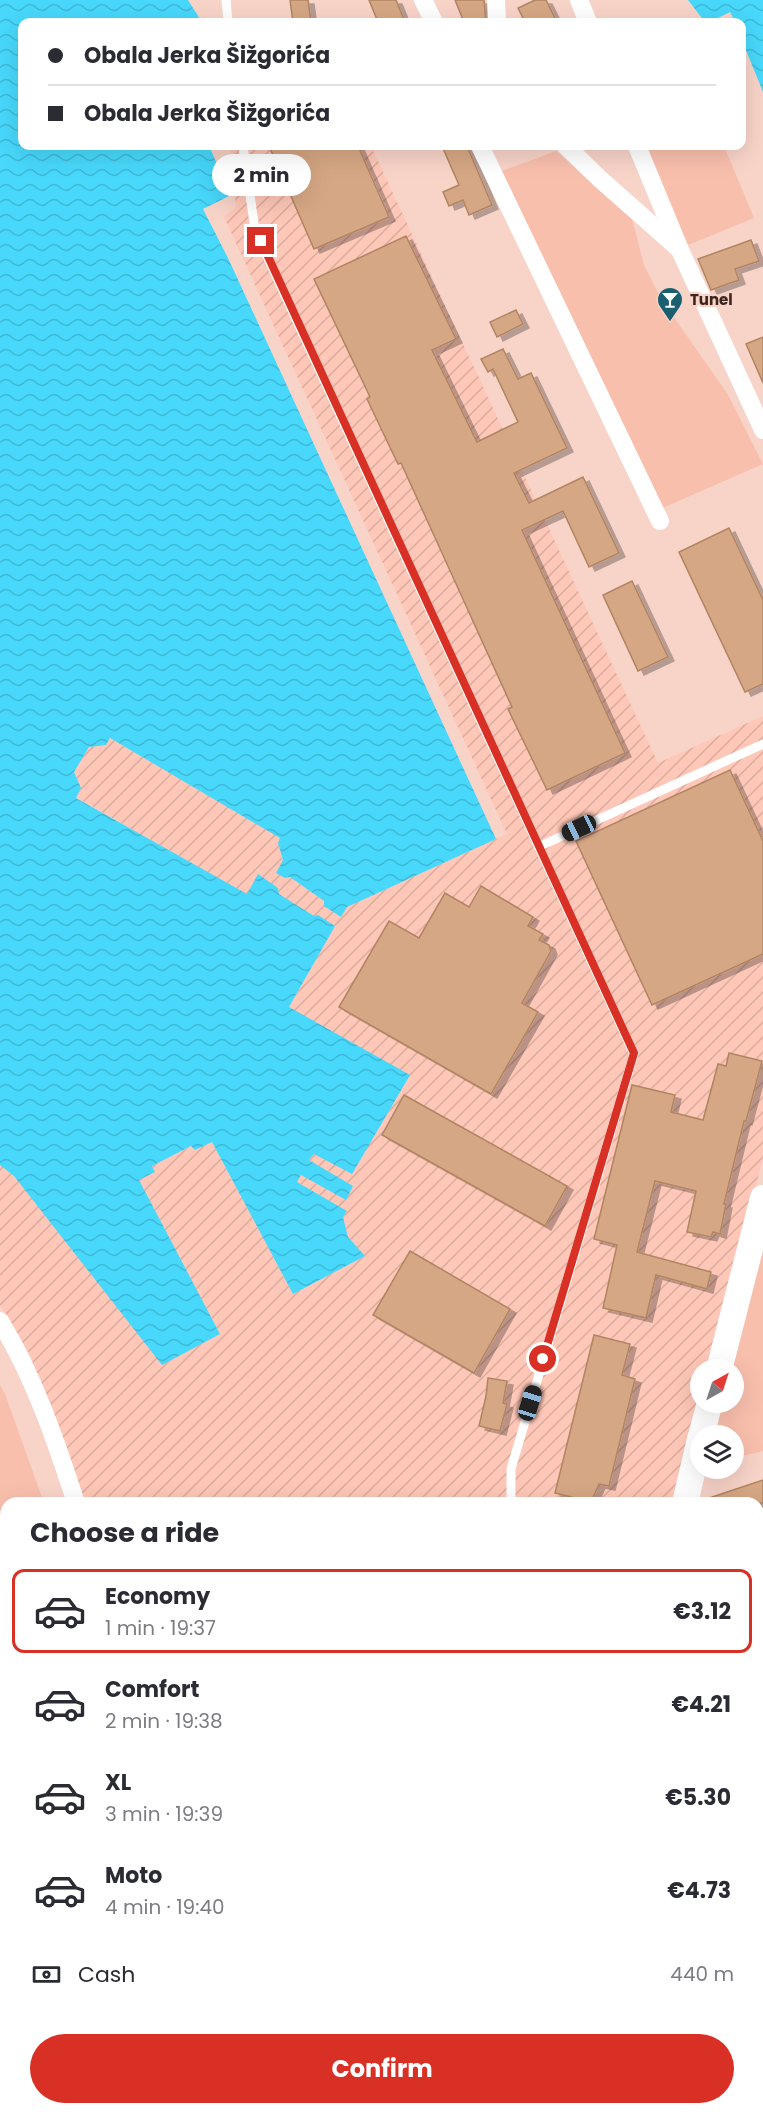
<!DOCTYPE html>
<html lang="en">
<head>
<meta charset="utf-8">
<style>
	:root { --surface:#fff; --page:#f7f7f7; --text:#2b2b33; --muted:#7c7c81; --line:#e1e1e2; --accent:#d93025 }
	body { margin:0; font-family:Poppins,sans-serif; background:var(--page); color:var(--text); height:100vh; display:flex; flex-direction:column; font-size:22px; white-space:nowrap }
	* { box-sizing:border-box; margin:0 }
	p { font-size:20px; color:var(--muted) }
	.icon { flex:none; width:33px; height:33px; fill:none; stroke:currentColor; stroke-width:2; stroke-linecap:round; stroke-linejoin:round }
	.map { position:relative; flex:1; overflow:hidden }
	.side { position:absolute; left:0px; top:1497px; width:764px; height:618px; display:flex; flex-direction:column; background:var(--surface); border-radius:18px 18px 0 0; box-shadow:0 6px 24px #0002 }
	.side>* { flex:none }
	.guide { position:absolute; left:18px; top:18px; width:728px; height:132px; border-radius:12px; box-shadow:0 6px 24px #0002; display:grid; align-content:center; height:132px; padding:0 30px; background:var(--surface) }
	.needle { width:39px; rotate:39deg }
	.controls { position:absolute; left:690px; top:1359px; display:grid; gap:12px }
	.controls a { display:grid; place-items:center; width:54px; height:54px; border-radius:50%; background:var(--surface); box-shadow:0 6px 24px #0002; font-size:30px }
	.end { position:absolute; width:27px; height:27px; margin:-14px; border:8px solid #d93025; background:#fff; box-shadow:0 0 0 3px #fff }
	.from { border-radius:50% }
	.bubble { position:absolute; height:42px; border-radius:21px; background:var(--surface); box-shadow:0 6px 24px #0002; font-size:20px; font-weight:700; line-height:42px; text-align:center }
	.car { position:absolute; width:18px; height:36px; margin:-18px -9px; border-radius:8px; box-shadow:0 0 4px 2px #0007; background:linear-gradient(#222 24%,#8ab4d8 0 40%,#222 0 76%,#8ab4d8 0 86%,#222 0) }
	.guide b { display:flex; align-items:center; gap:21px; height:57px; font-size:22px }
	.guide b+b { border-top:2px solid var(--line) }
	.guide i { width:15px; height:15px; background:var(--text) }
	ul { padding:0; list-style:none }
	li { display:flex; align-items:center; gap:18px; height:84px; margin:0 12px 9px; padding:0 18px; border:3px solid transparent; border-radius:12px }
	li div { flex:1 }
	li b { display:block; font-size:22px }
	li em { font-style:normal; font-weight:700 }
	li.current { border-color:var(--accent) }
	li>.icon { width:54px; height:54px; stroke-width:1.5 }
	h2 { padding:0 30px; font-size:27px; line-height:72px }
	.pay { display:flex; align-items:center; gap:15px; height:66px; padding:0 30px; font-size:22px }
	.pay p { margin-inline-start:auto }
	.cta { display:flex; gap:12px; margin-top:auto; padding:12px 30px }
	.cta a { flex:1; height:69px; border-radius:36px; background:var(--accent); color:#fff; font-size:24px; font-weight:700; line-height:69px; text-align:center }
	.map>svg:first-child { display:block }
	.built { fill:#fec7b7 }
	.industrial { fill:url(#industrial-furrows) }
	.green { fill:#f9bfad }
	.water { fill:url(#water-waves) }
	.building { fill:#d6a784; stroke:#b18462; stroke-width:1.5; filter:url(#shadow) }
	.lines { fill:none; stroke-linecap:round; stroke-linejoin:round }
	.lane { stroke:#fff; stroke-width:9 }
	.street { stroke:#fff; stroke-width:18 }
	.secondary { stroke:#fff; stroke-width:26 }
	.route { stroke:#d93025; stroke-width:8 }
	.labels { text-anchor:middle; stroke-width:4.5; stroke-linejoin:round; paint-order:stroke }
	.poi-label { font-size:15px; font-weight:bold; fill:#3b251e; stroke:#f8d3c8; text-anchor:start }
</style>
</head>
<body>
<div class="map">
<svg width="763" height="2115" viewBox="0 0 763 2115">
	<defs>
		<pattern id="industrial-furrows" width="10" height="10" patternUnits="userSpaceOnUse" patternTransform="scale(1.5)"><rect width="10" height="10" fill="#fec7b7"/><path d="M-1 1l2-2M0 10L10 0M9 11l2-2" fill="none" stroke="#dbab9d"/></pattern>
		<pattern id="water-waves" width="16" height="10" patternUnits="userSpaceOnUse" patternTransform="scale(1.5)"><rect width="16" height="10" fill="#47d8fb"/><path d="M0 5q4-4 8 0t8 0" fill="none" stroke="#3fb9d7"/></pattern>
		<filter id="shadow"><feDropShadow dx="6" dy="4" stdDeviation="0" flood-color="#0004"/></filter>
	</defs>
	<rect width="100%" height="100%" fill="#f8d3c8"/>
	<g class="built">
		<polygon points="6,1808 6,2109 549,2109 552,2115 0,2115 0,1809"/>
		<polygon points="763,1835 763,2115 664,2115 664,2109 758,2109 758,1836"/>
	</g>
	<polygon class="industrial" points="230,146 371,146 658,763 763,716 763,1158 709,1369 700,1370 700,1402 674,1503 84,1503 61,1432 29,1353 0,1305 0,1165 14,1175 162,1364 220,1334 139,1180 155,1171 152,1166 192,1146 195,1150 212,1142 293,1294 365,1256 348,1237 343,1217 347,1211 297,1182 301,1175 345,1199 353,1186 309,1160 314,1154 289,1007 335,926 314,917 279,894 278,888 258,875 247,895 76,797 81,788 74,772 89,747 106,745 110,738 281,838 278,843 283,860 285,878 290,877 324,901 341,917 347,907 507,834 224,217 236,207"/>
	<g class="green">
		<polygon points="647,146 724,146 754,218 688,245"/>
		<polygon points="556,151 632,219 644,265 661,299 727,393 763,464 658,510 502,171"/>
		<polygon points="763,1235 763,1451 734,1458 734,1436 712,1436 720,1403 734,1402 734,1370 729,1369"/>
		<polygon points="0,1385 5,1394 44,1503 6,1503 6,1676 0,1675"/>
		<polygon points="758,1584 763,1584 763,1835 758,1836"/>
	</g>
	<g class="water">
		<polygon points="0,0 188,0 200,19 192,22 22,22 22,146 209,146 231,195 203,209 228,258 496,839 347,907 341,917 324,906 324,901 290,877 285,878 276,873 283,860 278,843 280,838 110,738 106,745 89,747 74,772 81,788 76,798 247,894 258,874 278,888 279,894 314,916 318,915 335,926 289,1007 410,1075 352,1174 314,1154 309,1160 353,1186 346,1200 301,1175 297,1182 347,1211 343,1217 348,1237 365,1256 293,1294 212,1142 195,1150 191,1146 152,1166 155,1172 139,1180 220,1334 162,1365 14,1176 0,1165"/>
		<polygon points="688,0 763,0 763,92 741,38 741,22 735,22 730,12 710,22 705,22"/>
	</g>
	<g class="building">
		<polygon points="290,0 308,0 311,22 293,22"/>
		<polygon points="369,0 396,0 405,22 378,22"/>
		<polygon points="455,0 484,0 486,22 464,22"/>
		<polygon points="535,0 546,0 557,22 525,22 518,8"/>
		<polygon points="269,146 358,146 389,217 314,249"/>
		<polygon points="442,146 467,146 492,205 469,215 463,200 449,206 443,192 459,185"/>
		<polygon points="406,236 456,339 432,350 477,442 518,422 493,369 488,372 481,359 503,349 518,379 531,373 567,448 514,473 529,503 583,477 619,553 589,567 563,511 522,530 625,753 547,790 508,709 512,707 447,564 401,463 398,464 367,399 370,397 314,279"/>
		<polygon points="751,240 759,261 735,269 739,280 711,290 698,259"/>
		<polygon points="516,310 523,324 497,337 490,322"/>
		<polygon points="763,337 763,383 746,344"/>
		<polygon points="729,528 763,600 763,684 745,692 679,552"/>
		<polygon points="632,581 668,657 638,671 603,595"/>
		<polygon points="730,770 763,841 763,954 652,1005 576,841"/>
		<polygon points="481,886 533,917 528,926 543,934 539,940 549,945 551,951 522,1003 538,1012 491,1094 339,1007 389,921 419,938 445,893 469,907"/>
		<polygon points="729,1053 762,1061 746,1121 744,1121 724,1204 726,1204 720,1234 713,1232 711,1237 687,1232 696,1191 655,1181 637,1252 711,1272 707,1289 656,1275 646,1318 603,1308 617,1245 594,1239 632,1085 675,1095 671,1112 703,1120 718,1064 726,1066"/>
		<polygon points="404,1095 567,1186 545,1226 382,1135"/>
		<polygon points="410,1251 510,1309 474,1373 373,1315"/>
		<polygon points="594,1335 630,1344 622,1375 635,1379 609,1486 599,1484 591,1502 555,1493"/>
		<polygon points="488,1378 507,1381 503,1403 507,1404 500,1431 479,1426 486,1396"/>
		<polygon points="763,1480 763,1503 703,1503 703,1500"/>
	</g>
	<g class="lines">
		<g class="lane">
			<polyline points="226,0 228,22"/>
			<polyline points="243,146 255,230 634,1054 511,1469 511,1503"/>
			<polyline points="538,847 763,744"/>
			<polyline points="758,2099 763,2096"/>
			<polyline points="391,2109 393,2115"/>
		</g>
		<g class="street">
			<polyline points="423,0 434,22"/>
			<polyline points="496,0 497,22"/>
			<polyline points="579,0 588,22"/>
			<polyline points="480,146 660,521"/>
			<polyline points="566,146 600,179 677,247"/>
			<polyline points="637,146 680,250 763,430"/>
			<path d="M0 1321C34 1377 56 1441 76 1503"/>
		</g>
		<g class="secondary">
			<polyline points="719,1370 763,1198"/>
			<polyline points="701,1436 710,1402"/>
			<polyline points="685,1503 700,1439"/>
			<polyline points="0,1790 6,1788"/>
			<polyline points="571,2109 577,2115"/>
			<polyline points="633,2115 639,2109"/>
		</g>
	</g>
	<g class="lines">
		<polyline class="route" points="261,241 634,1053 543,1359"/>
	</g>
	<defs>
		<symbol id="bar-pin" viewBox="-11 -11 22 30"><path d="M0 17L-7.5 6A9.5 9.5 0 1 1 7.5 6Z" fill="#195f70" stroke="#f8d3c8"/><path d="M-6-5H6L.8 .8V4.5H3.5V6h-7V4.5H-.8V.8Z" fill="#fff"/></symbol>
	</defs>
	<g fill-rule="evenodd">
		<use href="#bar-pin" x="655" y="285" width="30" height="40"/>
	</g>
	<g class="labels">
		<g class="poi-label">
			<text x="690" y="305">Tunel</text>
		</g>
	</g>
</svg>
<div class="controls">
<a><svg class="needle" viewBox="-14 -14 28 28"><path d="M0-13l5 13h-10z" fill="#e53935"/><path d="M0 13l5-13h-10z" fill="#7c7c81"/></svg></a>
<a><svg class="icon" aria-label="layers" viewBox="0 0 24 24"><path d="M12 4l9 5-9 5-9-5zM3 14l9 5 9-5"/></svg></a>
</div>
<i class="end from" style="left:543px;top:1359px"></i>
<i class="end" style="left:261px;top:241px"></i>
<div class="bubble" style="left:212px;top:154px;width:99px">2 min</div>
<i class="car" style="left:579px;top:828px;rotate:245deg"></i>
<i class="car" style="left:530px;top:1403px;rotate:17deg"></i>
<div class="guide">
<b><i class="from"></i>Obala Jerka Šižgorića</b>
<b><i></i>Obala Jerka Šižgorića</b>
</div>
<section class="side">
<h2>Choose a ride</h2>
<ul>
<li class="current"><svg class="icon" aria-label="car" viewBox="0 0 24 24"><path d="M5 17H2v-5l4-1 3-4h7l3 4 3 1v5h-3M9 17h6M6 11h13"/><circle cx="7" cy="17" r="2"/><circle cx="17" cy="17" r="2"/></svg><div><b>Economy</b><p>1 min · 19:37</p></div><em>€3.12</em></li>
<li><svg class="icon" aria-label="car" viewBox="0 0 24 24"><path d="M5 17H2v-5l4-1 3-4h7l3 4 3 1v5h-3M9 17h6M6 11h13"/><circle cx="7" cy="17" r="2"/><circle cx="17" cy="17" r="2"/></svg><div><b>Comfort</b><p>2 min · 19:38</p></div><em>€4.21</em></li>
<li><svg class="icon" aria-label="car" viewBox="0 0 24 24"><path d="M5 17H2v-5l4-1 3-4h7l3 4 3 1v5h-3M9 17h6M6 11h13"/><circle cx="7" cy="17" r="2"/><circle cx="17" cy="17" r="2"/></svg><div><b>XL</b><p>3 min · 19:39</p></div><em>€5.30</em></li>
<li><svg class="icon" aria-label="car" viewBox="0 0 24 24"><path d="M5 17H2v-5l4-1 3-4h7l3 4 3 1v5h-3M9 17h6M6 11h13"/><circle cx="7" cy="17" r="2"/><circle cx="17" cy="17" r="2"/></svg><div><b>Moto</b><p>4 min · 19:40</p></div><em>€4.73</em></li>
</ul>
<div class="pay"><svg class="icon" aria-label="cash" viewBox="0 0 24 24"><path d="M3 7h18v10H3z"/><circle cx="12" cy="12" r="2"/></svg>Cash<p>440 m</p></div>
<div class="cta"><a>Confirm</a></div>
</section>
</div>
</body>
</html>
